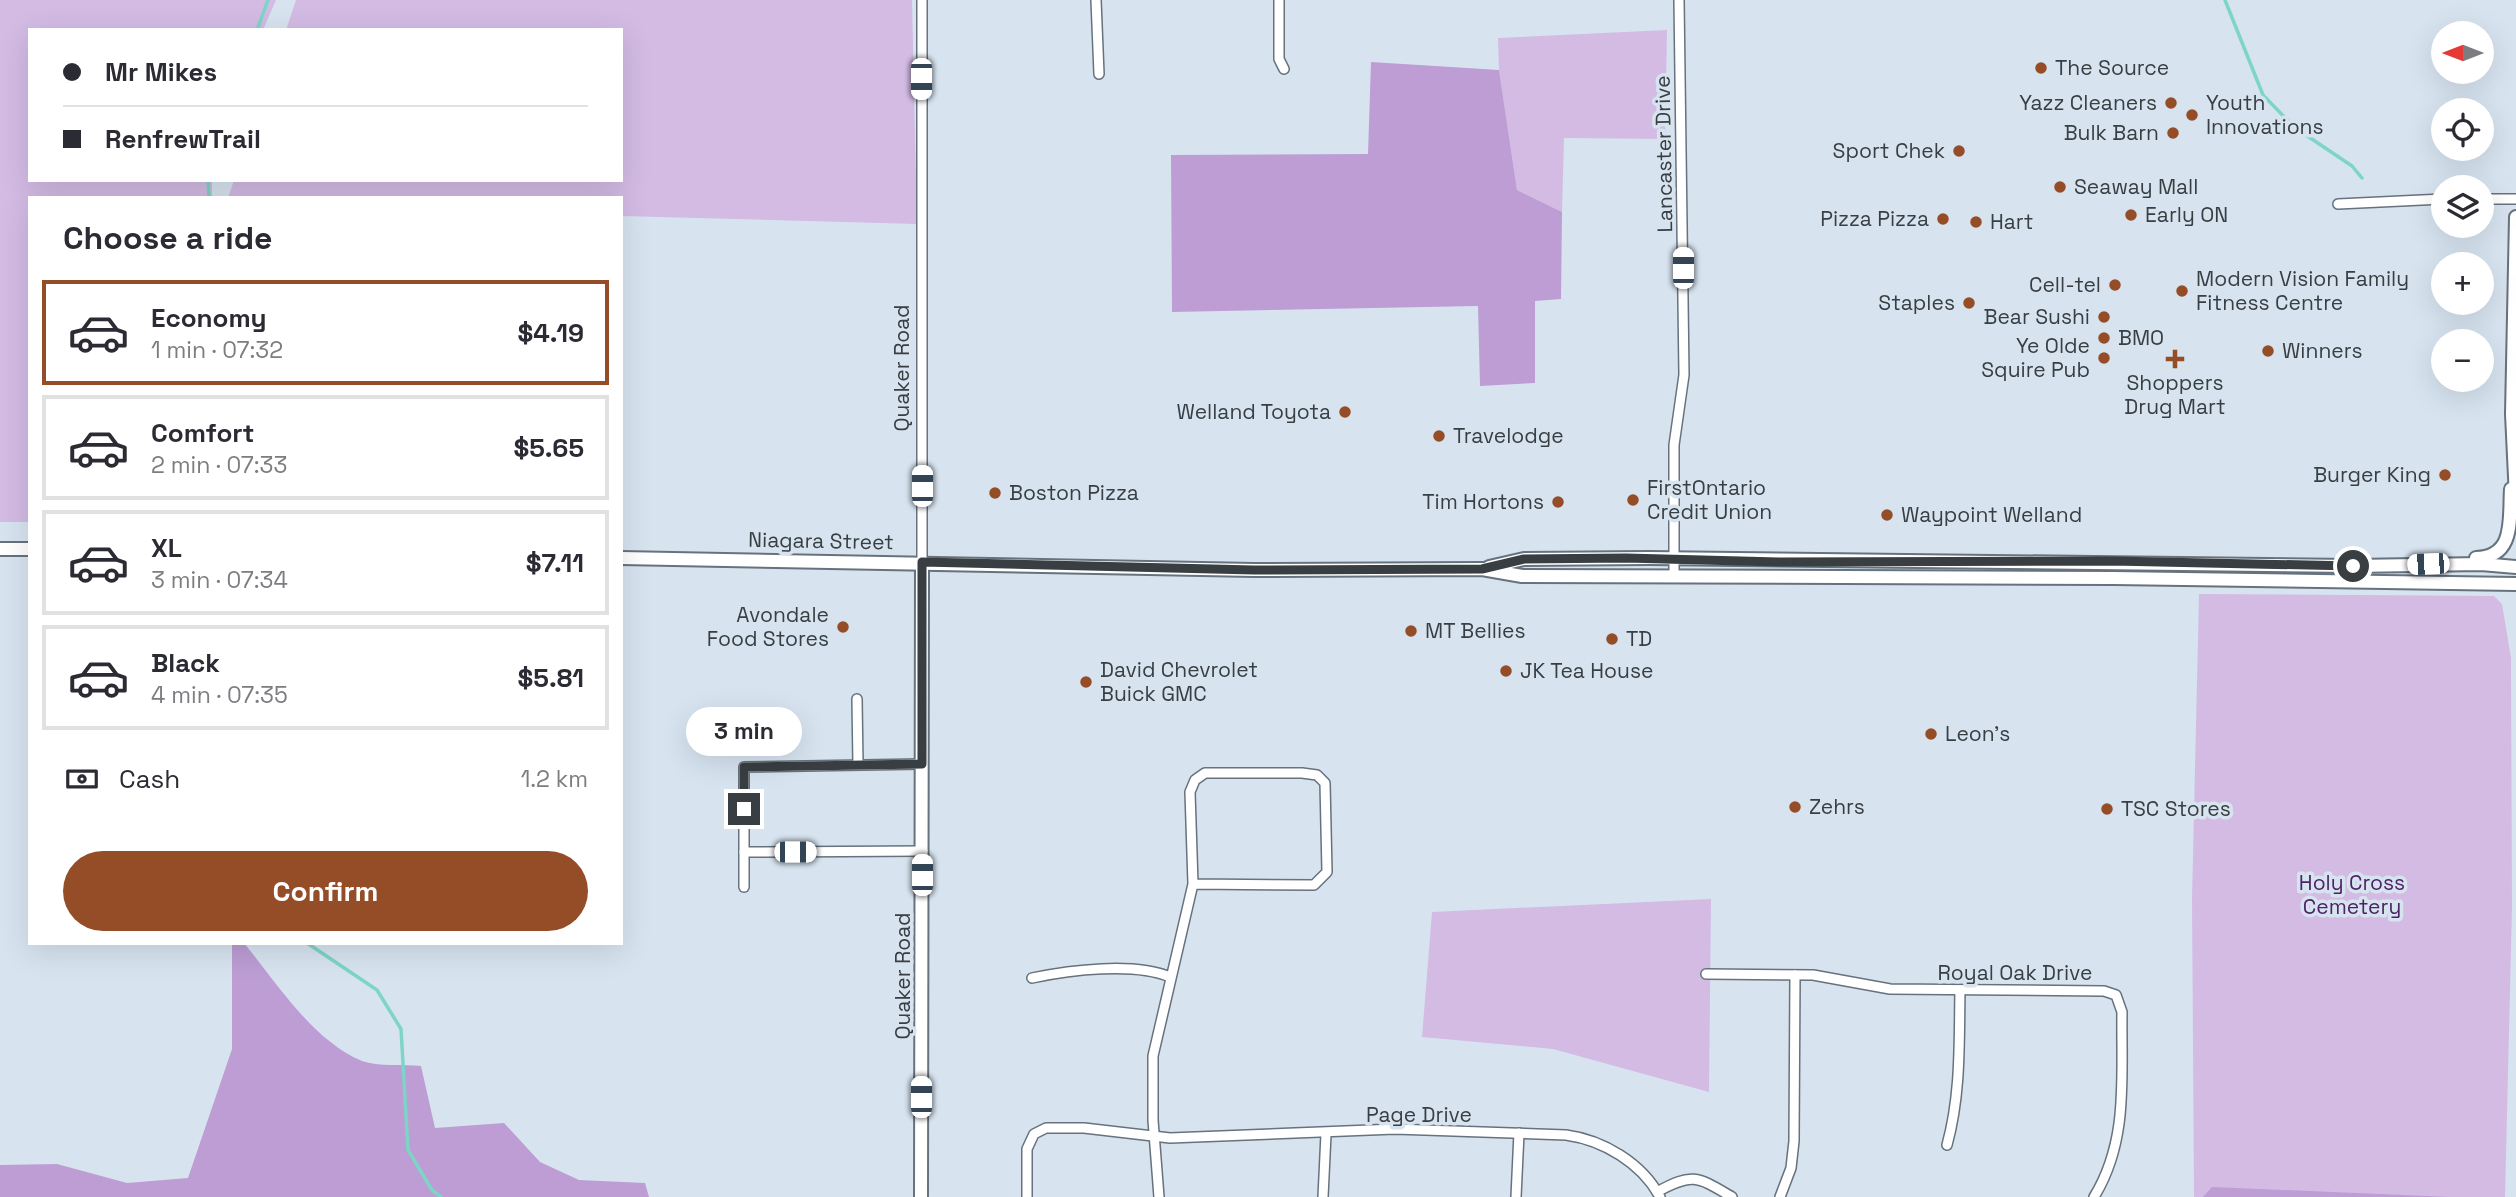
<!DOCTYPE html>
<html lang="en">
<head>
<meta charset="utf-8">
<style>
	:root { --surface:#fff; --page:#f7f7f7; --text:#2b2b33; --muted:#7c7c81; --line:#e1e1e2; --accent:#944d27 }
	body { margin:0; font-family:"Space Grotesk",sans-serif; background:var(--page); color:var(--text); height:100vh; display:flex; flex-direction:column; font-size:26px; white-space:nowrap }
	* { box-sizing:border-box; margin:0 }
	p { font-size:23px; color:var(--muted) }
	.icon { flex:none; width:38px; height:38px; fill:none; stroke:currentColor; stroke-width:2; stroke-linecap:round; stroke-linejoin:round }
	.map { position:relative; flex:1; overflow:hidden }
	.sheet { position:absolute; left:28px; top:196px; width:595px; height:749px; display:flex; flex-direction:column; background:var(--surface); border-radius:0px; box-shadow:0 7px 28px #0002 }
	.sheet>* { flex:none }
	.guide { position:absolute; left:28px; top:28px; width:595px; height:154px; border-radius:0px; box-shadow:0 7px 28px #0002; display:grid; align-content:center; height:154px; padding:0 35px; background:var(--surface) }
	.needle { width:46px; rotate:270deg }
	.tools { position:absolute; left:2431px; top:21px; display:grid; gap:14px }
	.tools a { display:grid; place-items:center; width:63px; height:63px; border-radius:50%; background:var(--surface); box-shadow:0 7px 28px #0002; font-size:35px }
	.end { position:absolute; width:32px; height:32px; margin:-16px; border:9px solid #383e42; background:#fff; box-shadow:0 0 0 4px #fff }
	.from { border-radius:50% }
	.bubble { position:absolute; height:49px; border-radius:24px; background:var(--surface); box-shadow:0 7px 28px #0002; font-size:23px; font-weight:800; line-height:49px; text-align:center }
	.car { position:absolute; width:21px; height:42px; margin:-21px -10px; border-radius:9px; box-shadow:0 0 5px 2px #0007; background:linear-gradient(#fff 24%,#345 0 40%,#fff 0 76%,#345 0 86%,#fff 0) }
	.guide b { display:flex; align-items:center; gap:24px; height:66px; font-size:26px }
	.guide b+b { border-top:2px solid var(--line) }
	.guide i { width:18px; height:18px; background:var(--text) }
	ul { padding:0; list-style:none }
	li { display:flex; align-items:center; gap:21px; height:105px; margin:0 14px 10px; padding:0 21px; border:4px solid var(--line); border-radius:0px }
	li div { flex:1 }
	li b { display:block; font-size:26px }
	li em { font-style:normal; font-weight:800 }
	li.active { border-color:var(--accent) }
	li>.icon { width:63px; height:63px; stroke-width:1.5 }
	h2 { padding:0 35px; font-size:32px; line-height:84px }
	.pay { display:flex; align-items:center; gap:18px; height:77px; padding:0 35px; font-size:26px }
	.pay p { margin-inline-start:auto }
	.primary-button { display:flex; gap:14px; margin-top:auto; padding:14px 35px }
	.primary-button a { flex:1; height:80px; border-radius:42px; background:var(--accent); color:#fff; font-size:28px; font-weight:800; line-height:80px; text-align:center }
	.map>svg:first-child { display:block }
	.green { fill:#d3bbe4 }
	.forest { fill:#bd9dd4 }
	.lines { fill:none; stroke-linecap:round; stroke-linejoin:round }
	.stream { stroke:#7ed4c7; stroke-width:3.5 }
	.minor-casing { stroke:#66727d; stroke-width:12 }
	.tertiary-casing { stroke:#66727d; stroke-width:16 }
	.secondary-casing { stroke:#66727d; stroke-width:16 }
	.minor { stroke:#fff; stroke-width:9 }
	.tertiary { stroke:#fff; stroke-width:12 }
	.secondary { stroke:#fff; stroke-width:12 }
	.route { stroke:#383e42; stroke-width:9 }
	.poi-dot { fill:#944d27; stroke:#d7e4f0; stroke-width:2.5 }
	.labels { text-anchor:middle; stroke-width:7; stroke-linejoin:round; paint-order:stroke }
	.poi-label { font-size:21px; fill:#383e42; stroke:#d7e4f0; text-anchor:start }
	.street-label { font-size:21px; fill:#383e42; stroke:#d7e4f0 }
	.park-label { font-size:21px; fill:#4d2365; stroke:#d7e4f0 }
</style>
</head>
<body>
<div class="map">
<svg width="2516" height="1197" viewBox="0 0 2516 1197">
	<rect width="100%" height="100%" fill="#d7e4f0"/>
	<g class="green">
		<polygon points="0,0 276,0 263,30 30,30 30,180 212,180 212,198 30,198 30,522 0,522"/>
		<polygon points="296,0 912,0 917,224 621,216 621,198 228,198 234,180 621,180 621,30 286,30"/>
		<polygon points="1667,30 1665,139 1564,138 1562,212 1517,190 1499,70 1498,38"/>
		<polygon points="2199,594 2494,596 2502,604 2511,658 2512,907 2505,1197 2194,1197 2192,899"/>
		<polygon points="1711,899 1709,1092 1553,1049 1422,1037 1432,912"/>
	</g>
	<g class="forest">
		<polygon points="1371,62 1499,70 1517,190 1562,212 1561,299 1535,301 1535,383 1480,386 1478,306 1172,312 1171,155 1368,154"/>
		<path d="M232 943H244C277 983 312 1040 362 1061 378 1067 404 1064 421 1066L435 1128 504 1123 540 1162 579 1180 645 1183 649 1197H0V1165L57 1164 127 1183 188 1178 232 1049Z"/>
		<polygon points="2212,1187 2449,1197 2203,1197"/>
	</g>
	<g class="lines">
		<g class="stream">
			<polyline points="2225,0 2263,95 2294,127 2352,166 2362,178"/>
			<polyline points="257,30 268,0"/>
			<polyline points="208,180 209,198"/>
			<polyline points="307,943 377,990 401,1029 408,1150 432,1190 441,1197"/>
		</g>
		<defs>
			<g id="minor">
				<polyline points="1096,0 1099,74"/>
				<polyline points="1279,0 1279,59 1284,69"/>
				<polyline points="2482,199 2516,199"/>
				<polyline points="2338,204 2443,199"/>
				<polyline points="922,562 922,0"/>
				<polyline points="1674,577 1674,445 1684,375 1679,0"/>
				<polyline points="857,699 858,764"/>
				<polyline points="922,764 744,767 744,852 923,851"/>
				<polyline points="744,852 744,887"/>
				<path d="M1706 974 1813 975 1890 989 2104 991 2116 995 2122 1012C2121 1077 2129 1140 2094 1197"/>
				<path d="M1032 978C1070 970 1134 962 1170 977"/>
				<path d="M1947 1145C1961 1094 1959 1043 1960 990"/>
				<path d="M1657 1192C1693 1172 1698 1177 1732 1197"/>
				<path d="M1027 1197V1149L1034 1134 1046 1128H1084L1170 1138 1395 1129 1566 1135C1603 1140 1642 1163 1660 1197"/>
				<polyline points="1159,1197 1153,1120 1153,1056 1193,884 1190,792 1195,780 1205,773 1302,773 1317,775 1325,783 1327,872 1314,885 1193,884"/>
				<polyline points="1323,1197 1326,1134"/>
				<polyline points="1516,1197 1519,1133"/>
				<polyline points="1780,1197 1791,1168 1794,1141 1795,975"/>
			</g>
			<polyline id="tertiary" points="921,1197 922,562"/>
			<g id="secondary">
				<polyline points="2516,217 2512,414 2516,498"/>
				<polyline points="0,549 30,549"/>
				<polyline points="621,558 1254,570 1482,569 1522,576 2113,578 2516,584"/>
				<path d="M2476 558C2516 557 2509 518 2511 489"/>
				<polyline points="1489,567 1524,559 1649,558 2353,566 2481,564 2516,567"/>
			</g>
		</defs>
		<use href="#minor" class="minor-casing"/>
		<use href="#tertiary" class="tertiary-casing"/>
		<use href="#secondary" class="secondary-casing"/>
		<use href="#minor" class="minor"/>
		<use href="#tertiary" class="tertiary"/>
		<use href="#secondary" class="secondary"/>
	</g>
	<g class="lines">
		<polyline class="route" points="744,809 744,767 922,764 922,562 1254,570 1482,569 1524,559 1626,558 1779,562 2113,561 2353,566"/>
	</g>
	<g class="poi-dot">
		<circle cx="2041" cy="68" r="7"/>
		<circle cx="2171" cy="103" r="7"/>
		<circle cx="2192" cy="115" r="7"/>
		<circle cx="2173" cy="133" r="7"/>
		<circle cx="1959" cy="151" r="7"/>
		<circle cx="2060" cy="187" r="7"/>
		<circle cx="2131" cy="215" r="7"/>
		<circle cx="1943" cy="219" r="7"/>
		<circle cx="1976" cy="222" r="7"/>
		<circle cx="2115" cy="285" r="7"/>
		<circle cx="2182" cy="291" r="7"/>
		<circle cx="1969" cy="303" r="7"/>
		<circle cx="2104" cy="317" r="7"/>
		<circle cx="2104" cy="338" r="7"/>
		<circle cx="2268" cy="351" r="7"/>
		<circle cx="2104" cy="358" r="7"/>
		<path d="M2171.5 348.5h7v7h7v7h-7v7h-7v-7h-7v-7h7z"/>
		<circle cx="1345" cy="412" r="7"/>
		<circle cx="1439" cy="436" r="7"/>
		<circle cx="2445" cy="475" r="7"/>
		<circle cx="995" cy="493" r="7"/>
		<circle cx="1633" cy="500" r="7"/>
		<circle cx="1558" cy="502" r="7"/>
		<circle cx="1887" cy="515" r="7"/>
		<circle cx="843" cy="627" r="7"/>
		<circle cx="1411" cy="631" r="7"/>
		<circle cx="1612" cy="639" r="7"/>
		<circle cx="1506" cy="671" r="7"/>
		<circle cx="1086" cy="682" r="7"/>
		<circle cx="1931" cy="734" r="7"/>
		<circle cx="1795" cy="807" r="7"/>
		<circle cx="2107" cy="809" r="7"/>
	</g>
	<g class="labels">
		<g class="poi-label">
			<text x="2055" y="75">The Source</text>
			<text x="2157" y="110" text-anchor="end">Yazz Cleaners</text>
			<text x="2206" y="110">Youth<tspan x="2206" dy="24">Innovations</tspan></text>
			<text x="2159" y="140" text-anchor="end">Bulk Barn</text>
			<text x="1945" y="158" text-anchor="end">Sport Chek</text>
			<text x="2074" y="194">Seaway Mall</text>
			<text x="2145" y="222">Early ON</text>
			<text x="1929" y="226" text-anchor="end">Pizza Pizza</text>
			<text x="1990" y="229">Hart</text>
			<text x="2196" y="286">Modern Vision Family<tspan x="2196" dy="24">Fitness Centre</tspan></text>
			<text x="2101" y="292" text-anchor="end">Cell-tel</text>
			<text x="1955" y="310" text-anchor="end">Staples</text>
			<text x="2090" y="324" text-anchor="end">Bear Sushi</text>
			<text x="2118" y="345">BMO</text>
			<text x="2090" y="353" text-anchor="end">Ye Olde<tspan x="2090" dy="24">Squire Pub</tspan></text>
			<text x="2282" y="358">Winners</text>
			<text x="2175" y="390" text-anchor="middle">Shoppers<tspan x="2175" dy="24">Drug Mart</tspan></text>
			<text x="1331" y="419" text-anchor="end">Welland Toyota</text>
			<text x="1453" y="443">Travelodge</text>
			<text x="2431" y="482" text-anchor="end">Burger King</text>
			<text x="1647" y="495">FirstOntario<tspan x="1647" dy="24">Credit Union</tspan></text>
			<text x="1009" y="500">Boston Pizza</text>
			<text x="1544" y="509" text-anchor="end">Tim Hortons</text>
			<text x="1901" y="522">Waypoint Welland</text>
			<text x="829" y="622" text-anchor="end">Avondale<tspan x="829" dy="24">Food Stores</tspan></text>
			<text x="1425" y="638">MT Bellies</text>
			<text x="1626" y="646">TD</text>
			<text x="1100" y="677">David Chevrolet<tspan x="1100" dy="24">Buick GMC</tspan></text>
			<text x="1520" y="678">JK Tea House</text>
			<text x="1945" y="741">Leon's</text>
			<text x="1809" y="814">Zehrs</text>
			<text x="2121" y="816">TSC Stores</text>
		</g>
		<g class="street-label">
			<text transform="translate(1664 154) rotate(-91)" y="7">Lancaster Drive</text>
			<text transform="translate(902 368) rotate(-90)" y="7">Quaker Road</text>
			<text transform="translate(821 541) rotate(1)" y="7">Niagara Street</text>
			<text x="2015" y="980">Royal Oak Drive</text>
			<text transform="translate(903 976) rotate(-90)" y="7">Quaker Road</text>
			<text x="1419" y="1122">Page Drive</text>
		</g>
		<g class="park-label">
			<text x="2352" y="890">Holy Cross<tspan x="2352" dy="24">Cemetery</tspan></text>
		</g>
	</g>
</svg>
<div class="tools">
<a><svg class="needle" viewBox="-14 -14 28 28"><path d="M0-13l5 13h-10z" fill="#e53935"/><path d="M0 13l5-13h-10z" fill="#7c7c81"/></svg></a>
<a><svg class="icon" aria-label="locate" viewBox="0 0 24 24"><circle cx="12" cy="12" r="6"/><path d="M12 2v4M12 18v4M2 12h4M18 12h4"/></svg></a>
<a><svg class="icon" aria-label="layers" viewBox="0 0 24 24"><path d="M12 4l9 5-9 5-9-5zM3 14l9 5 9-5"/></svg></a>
<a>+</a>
<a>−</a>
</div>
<i class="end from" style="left:2353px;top:566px"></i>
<i class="end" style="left:744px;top:809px"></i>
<div class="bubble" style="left:686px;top:707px;width:116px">3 min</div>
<i class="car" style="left:921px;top:79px;rotate:180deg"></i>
<i class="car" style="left:1683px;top:268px;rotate:0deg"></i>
<i class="car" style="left:922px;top:486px;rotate:0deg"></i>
<i class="car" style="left:2428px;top:564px;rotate:268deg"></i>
<i class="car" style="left:795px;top:852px;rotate:90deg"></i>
<i class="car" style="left:922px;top:875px;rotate:0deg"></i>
<i class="car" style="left:921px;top:1097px;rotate:0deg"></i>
<div class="guide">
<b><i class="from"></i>Mr Mikes</b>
<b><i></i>RenfrewTrail</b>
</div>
<section class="sheet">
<h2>Choose a ride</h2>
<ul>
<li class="active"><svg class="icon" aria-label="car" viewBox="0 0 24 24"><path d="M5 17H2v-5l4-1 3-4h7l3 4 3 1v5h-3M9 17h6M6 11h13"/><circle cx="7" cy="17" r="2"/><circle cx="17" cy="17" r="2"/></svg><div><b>Economy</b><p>1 min · 07:32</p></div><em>$4.19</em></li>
<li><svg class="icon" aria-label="car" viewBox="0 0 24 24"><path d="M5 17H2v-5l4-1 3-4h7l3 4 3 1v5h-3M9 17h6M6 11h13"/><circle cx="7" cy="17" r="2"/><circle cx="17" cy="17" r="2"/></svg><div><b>Comfort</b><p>2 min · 07:33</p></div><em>$5.65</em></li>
<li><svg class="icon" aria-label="car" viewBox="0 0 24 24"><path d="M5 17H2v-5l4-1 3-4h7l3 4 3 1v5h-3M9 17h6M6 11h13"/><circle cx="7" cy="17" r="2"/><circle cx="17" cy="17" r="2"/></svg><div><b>XL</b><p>3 min · 07:34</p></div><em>$7.11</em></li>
<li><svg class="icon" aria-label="car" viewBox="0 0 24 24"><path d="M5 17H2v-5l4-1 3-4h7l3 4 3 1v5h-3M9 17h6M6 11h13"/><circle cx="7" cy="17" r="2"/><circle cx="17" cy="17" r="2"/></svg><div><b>Black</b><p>4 min · 07:35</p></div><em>$5.81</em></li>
</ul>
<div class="pay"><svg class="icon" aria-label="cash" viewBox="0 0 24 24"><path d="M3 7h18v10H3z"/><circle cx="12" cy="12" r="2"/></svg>Cash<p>1.2 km</p></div>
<div class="primary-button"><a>Confirm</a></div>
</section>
</div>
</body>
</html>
